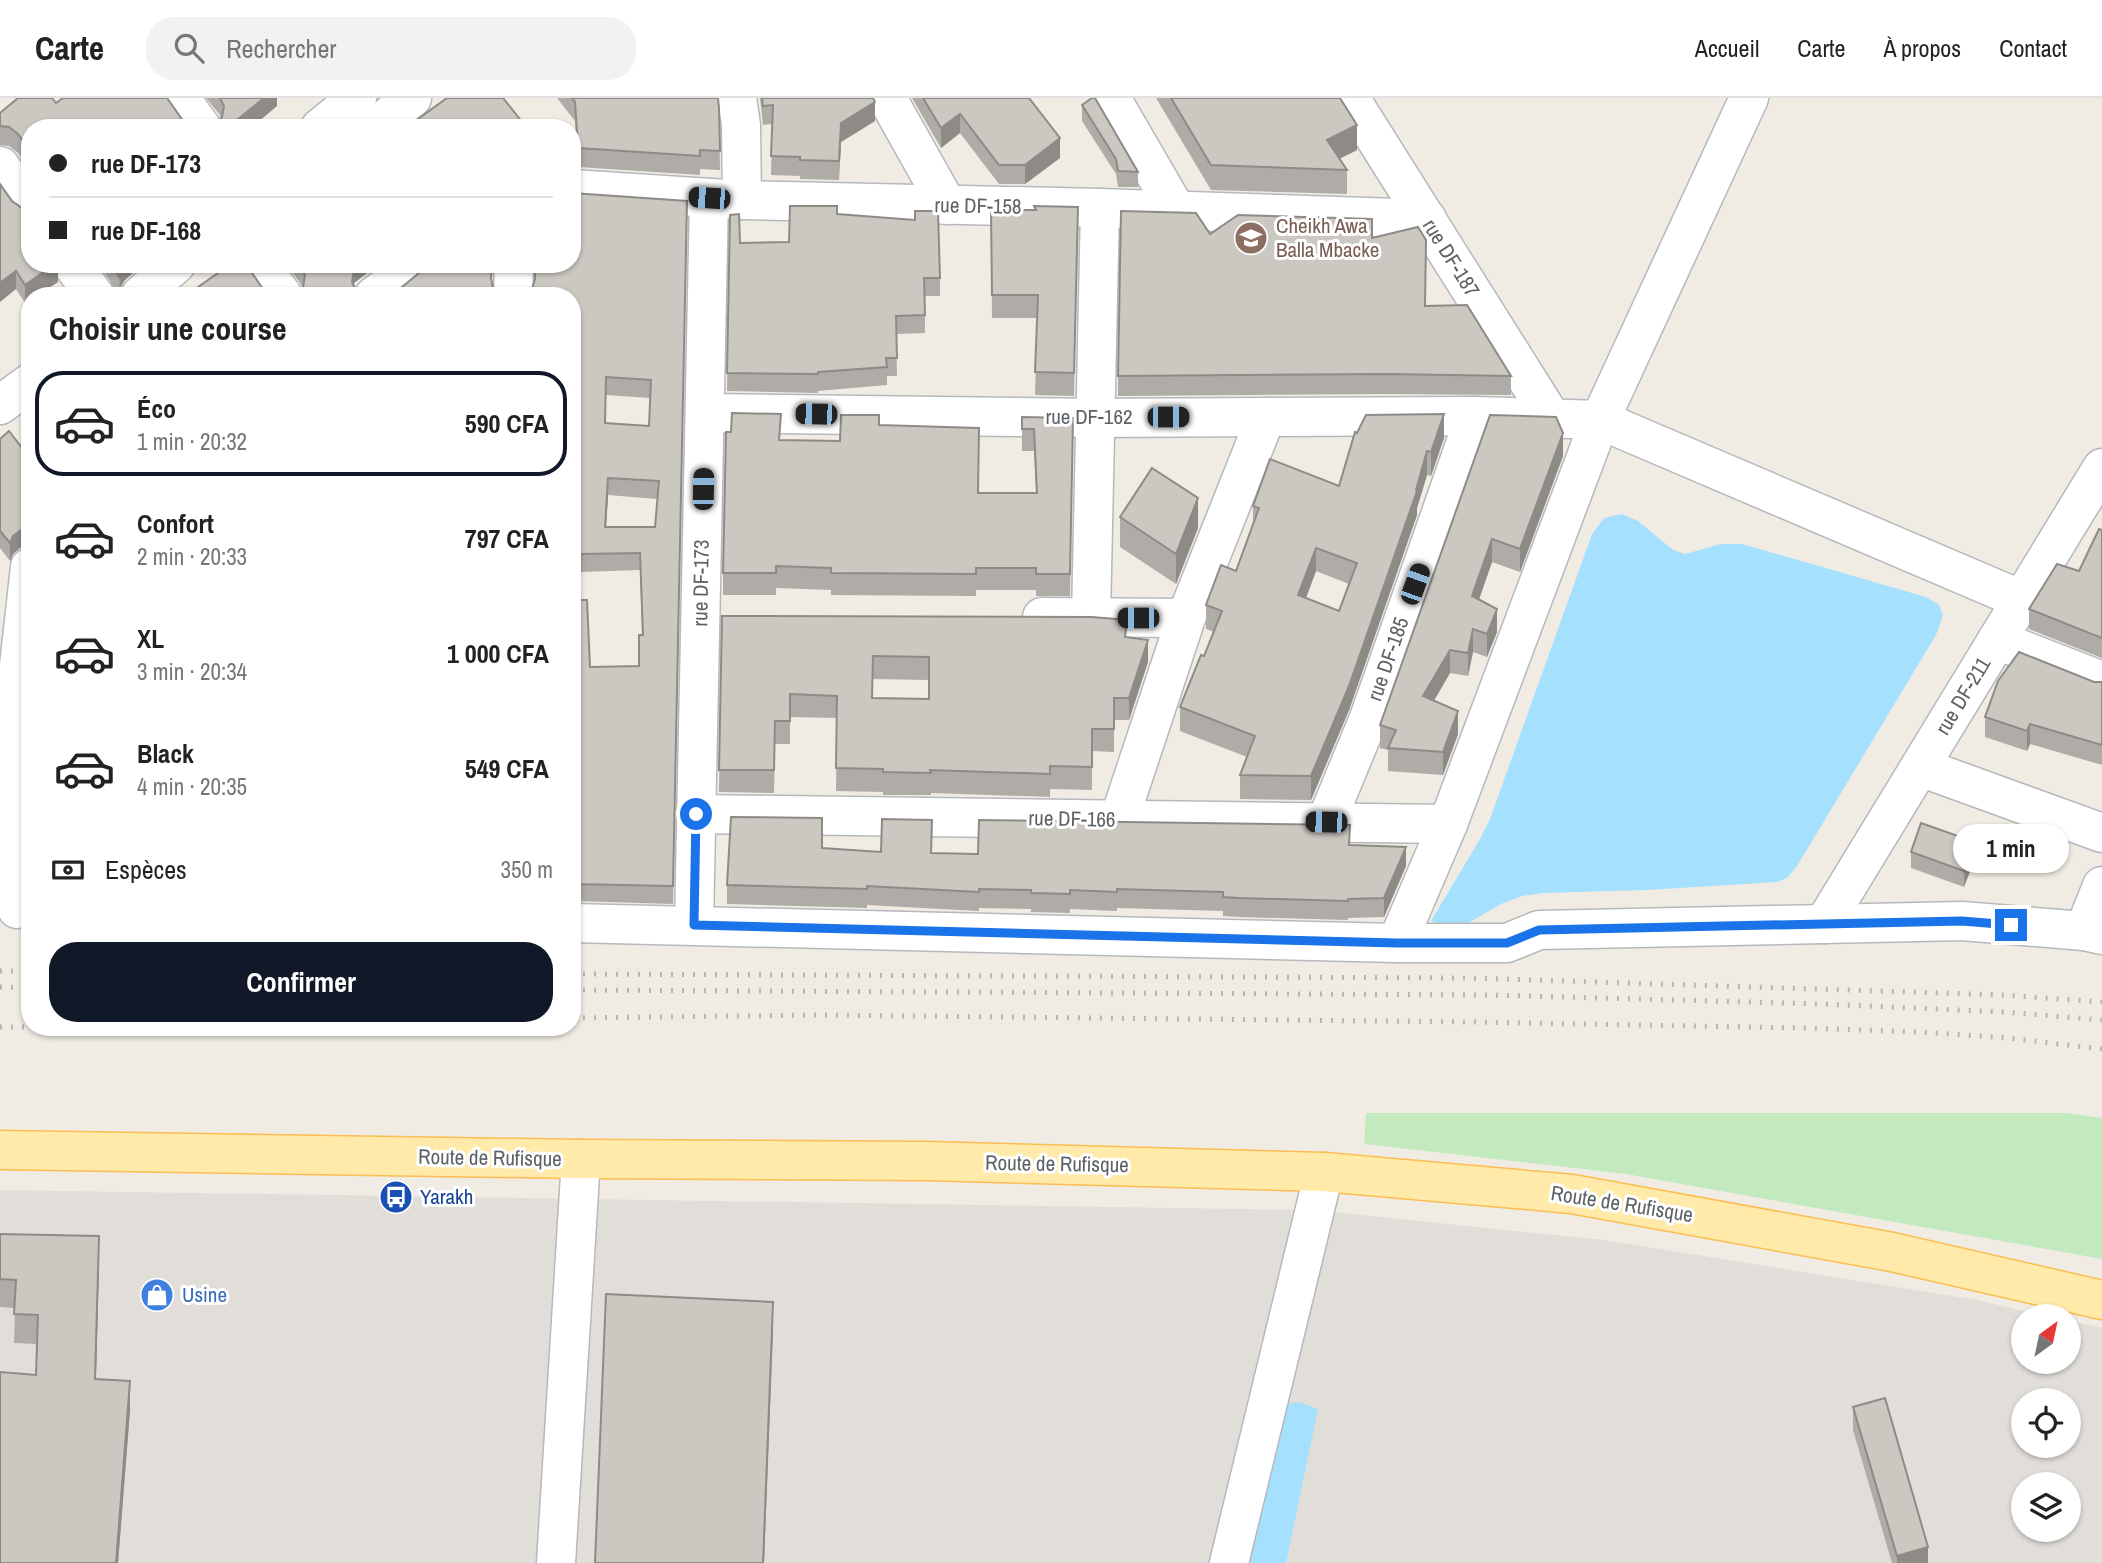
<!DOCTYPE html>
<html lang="fr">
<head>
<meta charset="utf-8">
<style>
	:root { --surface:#fff; --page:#f2f2f2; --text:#222; --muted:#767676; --line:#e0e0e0; --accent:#111827 }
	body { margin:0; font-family:"Archivo Narrow",sans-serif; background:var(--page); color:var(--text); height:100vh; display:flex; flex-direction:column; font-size:26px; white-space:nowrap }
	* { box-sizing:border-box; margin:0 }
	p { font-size:23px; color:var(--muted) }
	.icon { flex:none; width:38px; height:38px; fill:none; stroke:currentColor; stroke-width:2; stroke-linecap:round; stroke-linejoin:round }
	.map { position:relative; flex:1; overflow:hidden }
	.sheet { position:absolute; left:21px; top:189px; width:560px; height:749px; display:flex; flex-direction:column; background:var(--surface); border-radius:28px; box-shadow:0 2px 5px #0004 }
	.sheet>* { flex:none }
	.hud { position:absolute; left:21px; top:21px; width:560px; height:154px; border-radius:28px; box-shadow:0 2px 5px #0004; display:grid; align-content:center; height:154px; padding:0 28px; background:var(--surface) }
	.needle { width:46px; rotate:33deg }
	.fabs { position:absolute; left:2011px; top:1206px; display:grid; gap:14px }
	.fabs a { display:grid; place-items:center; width:70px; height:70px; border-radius:50%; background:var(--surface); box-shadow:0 2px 5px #0004; font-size:35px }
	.end { position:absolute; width:32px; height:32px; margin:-16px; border:9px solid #1a73e8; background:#fff; box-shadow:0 0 0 4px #fff }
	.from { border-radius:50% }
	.bubble { position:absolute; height:49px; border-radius:24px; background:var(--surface); box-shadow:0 2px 5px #0004; font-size:23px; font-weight:700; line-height:49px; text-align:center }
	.car { position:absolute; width:21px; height:42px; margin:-21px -10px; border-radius:9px; box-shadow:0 0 5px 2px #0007; background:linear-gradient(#222 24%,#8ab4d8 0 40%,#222 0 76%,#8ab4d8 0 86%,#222 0) }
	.hud b { display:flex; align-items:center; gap:24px; height:66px; font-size:26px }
	.hud b+b { border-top:2px solid var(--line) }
	.hud i { width:18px; height:18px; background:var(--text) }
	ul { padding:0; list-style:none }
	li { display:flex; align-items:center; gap:21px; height:105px; margin:0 14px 10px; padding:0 14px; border:4px solid transparent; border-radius:28px }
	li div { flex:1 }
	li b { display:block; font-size:26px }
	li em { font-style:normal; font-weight:700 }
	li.on { border-color:var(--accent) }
	li>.icon { width:63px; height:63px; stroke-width:1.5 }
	h2 { padding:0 28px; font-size:32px; line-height:84px }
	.pay { display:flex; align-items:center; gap:18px; height:77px; padding:0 28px; font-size:26px }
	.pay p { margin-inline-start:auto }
	.primary-button { display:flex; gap:14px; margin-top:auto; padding:14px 28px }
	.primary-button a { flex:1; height:80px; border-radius:28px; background:var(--accent); color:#fff; font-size:28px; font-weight:700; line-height:80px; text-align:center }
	header { display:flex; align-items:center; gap:42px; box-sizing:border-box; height:98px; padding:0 35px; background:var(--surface); border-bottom:2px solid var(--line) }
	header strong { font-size:33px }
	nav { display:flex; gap:38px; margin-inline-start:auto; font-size:24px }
	.search { width:490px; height:63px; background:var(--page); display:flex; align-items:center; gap:18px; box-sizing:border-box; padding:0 24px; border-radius:28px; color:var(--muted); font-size:26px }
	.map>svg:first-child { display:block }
	.industrial { fill:#e1ded9; fill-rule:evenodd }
	.green { fill:#c3e9bf }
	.water { fill:#a5e0ff }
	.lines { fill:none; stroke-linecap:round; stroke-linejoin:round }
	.minor-casing { stroke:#b5b8bc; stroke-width:41 }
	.major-casing { stroke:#fcbd52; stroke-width:41 }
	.minor { stroke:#fff; stroke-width:38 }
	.major { stroke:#ffeaaa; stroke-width:38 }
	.rail { stroke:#b4b5b6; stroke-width:5; stroke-dasharray:2 9; stroke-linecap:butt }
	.wall { fill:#afaba6; fill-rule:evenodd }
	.shaded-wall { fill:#8e8b87 }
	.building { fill:#cbc7c1; stroke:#8e8b87; stroke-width:2; fill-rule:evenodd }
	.route { stroke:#1a73e8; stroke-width:9 }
	.labels { text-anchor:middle; stroke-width:6; stroke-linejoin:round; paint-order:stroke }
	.street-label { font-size:21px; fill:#5c6266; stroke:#fff }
	.education-label { font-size:21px; fill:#785e54; stroke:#fff; text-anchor:start }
	.transit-label { font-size:21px; fill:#164399; stroke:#fff; text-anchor:start }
	.shop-label { font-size:21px; fill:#366cbe; stroke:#fff; text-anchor:start }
</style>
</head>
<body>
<header>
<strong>Carte</strong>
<div class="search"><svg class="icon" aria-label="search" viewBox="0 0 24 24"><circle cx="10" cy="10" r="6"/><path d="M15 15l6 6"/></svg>Rechercher</div>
<nav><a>Accueil</a><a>Carte</a><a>À propos</a><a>Contact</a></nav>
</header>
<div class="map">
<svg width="2102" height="1465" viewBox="0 0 2102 1465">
	<rect width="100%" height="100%" fill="#f0ece4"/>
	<path class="industrial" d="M0 1092 1312 1112 1604 1142 1977 1202 2046 1218H2023V1264H2068L2069 1223 2102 1230V1465H0ZM2023 1302H2068V1348H2023ZM2023 1386H2068V1432H2023Z"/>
	<polygon class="green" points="1366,1015 2066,1015 2102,1020 2102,1161 1626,1076 1364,1046"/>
	<g class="water">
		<polygon points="1622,416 1638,423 1673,452 1685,456 1721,446 1742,446 1926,499 1939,507 1943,517 1936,537 1797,768 1787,780 1777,784 1647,792 1544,795 1522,798 1501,806 1458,831 1431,823 1480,741 1490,721 1592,436 1604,420"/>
		<polygon points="1299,1304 1318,1311 1286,1465 1250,1465 1288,1306"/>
	</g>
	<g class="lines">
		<defs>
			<g id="minor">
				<polyline points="180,0 202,30"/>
				<polyline points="737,0 741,27 742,102"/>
				<polyline points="887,0 947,107"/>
				<polyline points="1111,0 1176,112"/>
				<polyline points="1350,0 1552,321"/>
				<polyline points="320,30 357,0"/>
				<polyline points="374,30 412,0"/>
				<polyline points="0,68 30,109"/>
				<polyline points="572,91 742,102 1100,110 1427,121"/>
				<polyline points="72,166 95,198"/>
				<polyline points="259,166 283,198"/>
				<polyline points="140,198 176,166"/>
				<polyline points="374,198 417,166"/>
				<polyline points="513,198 514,166"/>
				<polyline points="0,307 30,285"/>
				<polyline points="705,315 1095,320 1475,318 1600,322 2022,502"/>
				<polyline points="1042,519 1186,520"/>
				<polyline points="1091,519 1100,110"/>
				<polyline points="1997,542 2102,583"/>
				<polyline points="1920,669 2102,735"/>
				<polyline points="697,716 1448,726"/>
				<polyline points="1119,722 1186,520 1266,319"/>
				<polyline points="1326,724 1369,620 1475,318"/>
				<polyline points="17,811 16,594 30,469"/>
				<polyline points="572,825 1397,845 1507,845 1539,832 1962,823 2084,833 2102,837"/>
				<polyline points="1824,826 2102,370"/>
				<polyline points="694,827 709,100"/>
				<polyline points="2084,833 2102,788"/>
				<polyline points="1397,845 1448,726 1600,322 1749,0"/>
				<polyline points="556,1465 581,1061"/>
				<polyline points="1229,1465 1324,1074"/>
			</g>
			<polyline id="major" points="0,1052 581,1061 926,1063 1324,1074 1572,1096 1892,1154 2102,1202"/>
		</defs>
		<use href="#minor" class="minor-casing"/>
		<use href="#major" class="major-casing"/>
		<use href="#minor" class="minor"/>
		<use href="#major" class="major"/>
		<g class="rail">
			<polyline points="0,873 30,873"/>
			<polyline points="572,876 1469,880 2003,897 2102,904"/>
			<polyline points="0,889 30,890"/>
			<polyline points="572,892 1488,897 1822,906 2004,914 2102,922"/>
			<polyline points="572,920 816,917 1470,924 1804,930 1920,934 2008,940 2102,951"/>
			<polyline points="0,929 43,929"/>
		</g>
	</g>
	<g class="wall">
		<polygon points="206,0 277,0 277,8 215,28 221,21 220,17"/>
		<polygon points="557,0 718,0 719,10 720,72 700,71 700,77 578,69 575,23"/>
		<polygon points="760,0 873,0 875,23 841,44 839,82 800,81 800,78 771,77 772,26 763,27"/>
		<polygon points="912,0 1029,0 1060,60 1025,86 999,86 960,35 941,50"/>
		<polygon points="1156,0 1340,0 1357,52 1339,61 1347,72 1347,96 1211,92"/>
		<polygon points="56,5 184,24 30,30 30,72 18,55 9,48 0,47 0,15"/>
		<polygon points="1082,7 1138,74 1138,89 1118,89 1116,76 1082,23"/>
		<polygon points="0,86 58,166 58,184 36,198 30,198 25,205 16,191"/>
		<path d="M687 103 673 806 573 803 572 198ZM606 297 650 300 649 328 606 325ZM608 397 657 401 655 429H606ZM640 472 642 537 639 568 590 569 579 502 581 474Z"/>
		<polygon points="1034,108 1078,109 1074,298 1035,297 1037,220 992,220 991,112 1034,112"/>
		<polygon points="837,116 940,180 940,198 925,198 925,235 896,236 897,278 887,278 887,287 818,293 818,295 727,293 730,117 740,145 789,144"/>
		<polygon points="1210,136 1372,140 1425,208 1511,278 1511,297 1388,296 1118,298 1118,278"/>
		<polygon points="105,166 143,166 125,182 120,190 119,198 105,175"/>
		<polygon points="286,166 379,166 354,185 303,190 300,185"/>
		<polygon points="198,189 265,194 271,198 198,198"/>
		<polygon points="1490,317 1563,358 1520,474 1492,464 1479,502 1497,534 1487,559 1473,554 1468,578 1450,575 1434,603 1458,636 1443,677 1388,673 1388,652 1380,650 1380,627"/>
		<polygon points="1022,319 1073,342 1070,498 1036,498 1036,492 976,492 976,498 831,497 831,492 776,490 776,497 723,497 723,475 781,342 840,343 879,327 978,395 1036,395 1034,353 1022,353"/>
		<path d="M1444 340 1431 378 1427 377 1417 410V417L1349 612 1311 702 1240 701V677L1247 659 1180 633V609L1204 558 1214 534 1206 531V507L1236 473 1253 427V408L1339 388ZM1316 473 1349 486 1339 513 1306 500Z"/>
		<polygon points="0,341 26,355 30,352 30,449 21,449 13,456 10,463 0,450"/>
		<polygon points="1120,419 1198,430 1176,486 1120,449"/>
		<polygon points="2102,432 2102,560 2029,531 2029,511 2079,473"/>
		<path d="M722 518 1127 539 1148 564 1129 622H1114V654L1092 653V692L1050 691V699L931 695V697H883V694L836 693 837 620 790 619V646H775L774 695 719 694ZM873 581 929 582V601L873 600Z"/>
		<polygon points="2094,584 2102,584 2102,667 2030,646 2027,653 1985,639 1985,619"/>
		<polygon points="1350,747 1406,768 1384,819 1348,820 1348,822 1239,819 1223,818 1223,813 1117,810 1117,813 1070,811 1070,815 1031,814 1031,811 979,810 979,813 867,807 867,810 727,806 727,787 822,750 881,754 978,756"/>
		<polygon points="1911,754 1975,760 1964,789 1911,770"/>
		<polygon points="0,1136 99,1166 96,1281 130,1312 118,1465 0,1465 36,1277 37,1246 14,1245 15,1210 0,1209"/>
		<polygon points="1853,1309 1928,1465 1892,1465 1853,1332"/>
	</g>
	<g class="shaded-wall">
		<polygon points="264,0 277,0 277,8 251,30 227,30"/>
		<polygon points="875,4 875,23 841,44 839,82 841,25"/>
		<polygon points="960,16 960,35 941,50 941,30"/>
		<polygon points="1357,27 1357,52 1327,67 1327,42"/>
		<polygon points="1060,40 1060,60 1025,86 1025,67"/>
		<polygon points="55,166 58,166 58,184 36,198 30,198 30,202 25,205 25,187"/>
		<polygon points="123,166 143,166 125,182 120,190 119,198 120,172"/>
		<polygon points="356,166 379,166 354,185 353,198 352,169"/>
		<polygon points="16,173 16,191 0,204 0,185"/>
		<polygon points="1444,316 1444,340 1431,378 1431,354"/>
		<polygon points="1563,335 1563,358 1520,474 1520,451"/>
		<polygon points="1427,353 1427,377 1417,410 1417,417 1349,612 1311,702 1311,678 1416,392"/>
		<polygon points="608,380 608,397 605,447 605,429"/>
		<polygon points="1198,400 1198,430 1176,486 1176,456"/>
		<polygon points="21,432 21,449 13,456 10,463 10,445 13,438"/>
		<polygon points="1492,441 1492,464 1472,521 1472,498"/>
		<polygon points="1316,450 1316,473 1298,521 1298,497"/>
		<polygon points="1497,511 1497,534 1487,559 1487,536"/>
		<polygon points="1473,531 1473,554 1468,578 1468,555"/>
		<polygon points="1148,542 1148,564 1129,622 1129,600"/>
		<polygon points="1450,552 1450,575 1423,621 1423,598"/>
		<polygon points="1458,613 1458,636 1443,677 1443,654"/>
		<polygon points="2030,626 2030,646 2027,653 2027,633"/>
		<polygon points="1975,744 1975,760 1964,789 1964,773"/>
		<polygon points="1406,749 1406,768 1384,819 1384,800"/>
		<polygon points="99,1138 99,1166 95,1309 95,1281"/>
		<polygon points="773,1204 773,1234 764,1465 763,1465"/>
		<polygon points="130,1283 130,1312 118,1465 116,1465"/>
		<polygon points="1928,1449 1928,1465 1897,1465 1897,1458"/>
	</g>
	<g class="building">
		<polygon points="18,0 52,0 56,5 63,0 167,0 184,24 192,30 30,30 30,53 18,36 9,29 0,28 0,15"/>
		<polygon points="220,0 264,0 227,30 212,30 215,28 222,19 224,8"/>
		<polygon points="447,0 503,0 527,30 414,30 411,26"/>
		<polygon points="572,0 718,0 719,10 720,53 700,52 700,58 578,50 575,4"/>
		<polygon points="762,0 873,0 875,4 841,25 839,63 800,62 800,59 771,58 773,7 763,8"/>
		<polygon points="923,0 1029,0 1060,40 1025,67 999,67 960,16 941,30"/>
		<polygon points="1092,0 1095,0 1138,74 1118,73 1116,61 1082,7"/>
		<polygon points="1171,0 1340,0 1357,27 1327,42 1347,72 1211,67"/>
		<polygon points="0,86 12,103 22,110 30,111 30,166 55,166 25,187 16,173 0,185"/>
		<path d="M572 95 687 103 673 788 572 786V198H525L532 191 535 181V166H572ZM606 279 651 282 649 328 605 325ZM608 380 659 383 655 429H605ZM640 455 643 537H639V568L590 569 587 502H578L581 456Z"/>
		<polygon points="790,108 837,108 837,116 915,122 915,113 938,113 940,180 924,180 925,217 896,218 897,260 886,260 887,269 818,274 818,276 727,275 730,117 739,116 740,145 789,144"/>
		<polygon points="1034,108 1078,109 1074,275 1035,274 1038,197 992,197 991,112 1036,112"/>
		<polygon points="1121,113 1196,115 1210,136 1238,117 1372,121 1372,140 1418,129 1426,142 1425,208 1467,207 1511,278 1388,276 1118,278"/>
		<polygon points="111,166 123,166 120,172 119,179"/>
		<polygon points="231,166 246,166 265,194 271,198 202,198 203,197 198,189"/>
		<polygon points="300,166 356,166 352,169 354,171 352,184 357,194 362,198 296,198 303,190 305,177"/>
		<polygon points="430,166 492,166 491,180 493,190 500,198 391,198"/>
		<polygon points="732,315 781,316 779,342 840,343 841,317 879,317 879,327 979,330 978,395 1037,395 1034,331 1022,331 1022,319 1073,320 1070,476 1036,476 1036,470 976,470 976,476 831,475 831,470 776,468 776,475 723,475 726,334 731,334"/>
		<path d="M1444 316 1431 354 1427 353 1416 392 1417 393 1349 588 1311 678 1240 677 1255 638 1180 609 1201 557 1204 558 1222 513 1206 507 1221 467 1236 473 1259 410 1253 408 1270 361 1339 388 1355 334 1357 335 1366 317ZM1316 450 1357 465 1339 513 1298 497Z"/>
		<polygon points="1490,317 1556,319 1563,335 1520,451 1492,441 1472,498 1497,511 1487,536 1473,531 1468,555 1450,552 1423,598 1458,613 1443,654 1388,650 1396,632 1380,627"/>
		<polygon points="9,333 26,355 30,352 30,431 21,432 13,438 10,445 0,433 0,341"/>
		<polygon points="1152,370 1198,400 1176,456 1120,419"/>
		<polygon points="2099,431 2102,432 2102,540 2029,511 2057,466 2079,473"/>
		<path d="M722 518 1092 519 1127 522 1125 539 1148 542 1129 600H1114V631H1092V669L1050 668V676L930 672 931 675 883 674V671L836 670 837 598 790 596V623H775L774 672H719ZM873 558 929 559V601L872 600Z"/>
		<polygon points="2019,554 2094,584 2102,584 2102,647 2030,626 2027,633 1985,619 1998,583"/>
		<polygon points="731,719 822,720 822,750 881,754 882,721 932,722 931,755 978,756 979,722 1350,727 1349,747 1406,749 1384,800 1348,801 1348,803 1239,800 1223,799 1223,794 1117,791 1117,794 1070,792 1070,796 1031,795 1031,792 979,791 979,794 867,788 867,791 727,787"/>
		<polygon points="1921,725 1975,744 1964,773 1911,754"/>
		<polygon points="0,1136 99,1138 95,1281 130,1283 116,1465 0,1465 0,1274 36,1277 38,1217 14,1216 16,1182 0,1181"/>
		<polygon points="606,1196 773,1204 763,1465 595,1465"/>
		<polygon points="1885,1300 1928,1449 1897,1458 1853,1309"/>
	</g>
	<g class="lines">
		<polyline class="route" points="696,716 694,827 1397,845 1507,845 1539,832 1962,823 2011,827"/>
	</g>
	<defs>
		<symbol id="school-disc" viewBox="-11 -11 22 22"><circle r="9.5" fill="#8d6e63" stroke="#fff"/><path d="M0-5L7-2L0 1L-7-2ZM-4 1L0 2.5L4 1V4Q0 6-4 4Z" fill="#fff"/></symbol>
		<symbol id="bus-disc" viewBox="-11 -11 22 22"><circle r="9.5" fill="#1a4fb4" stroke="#fff"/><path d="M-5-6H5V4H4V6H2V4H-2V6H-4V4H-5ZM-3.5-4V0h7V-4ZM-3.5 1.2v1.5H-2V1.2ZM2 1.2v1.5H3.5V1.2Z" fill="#fff"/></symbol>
		<symbol id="shop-disc" viewBox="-11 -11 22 22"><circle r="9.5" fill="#3f7fe0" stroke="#fff"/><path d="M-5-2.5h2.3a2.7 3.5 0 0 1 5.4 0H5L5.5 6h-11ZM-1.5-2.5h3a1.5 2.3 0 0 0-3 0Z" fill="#fff"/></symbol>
	</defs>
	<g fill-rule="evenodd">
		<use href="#school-disc" x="1232" y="121" width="38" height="38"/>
		<use href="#bus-disc" x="377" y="1080" width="38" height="38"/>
		<use href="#shop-disc" x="138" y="1178" width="38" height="38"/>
	</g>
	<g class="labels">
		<g class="street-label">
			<text transform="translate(978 108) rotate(1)" y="7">rue DF-158</text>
			<text transform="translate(1451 160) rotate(58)" y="7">rue DF-187</text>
			<text x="1089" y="326">rue DF-162</text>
			<text transform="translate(701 485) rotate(-89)" y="7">rue DF-173</text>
			<text transform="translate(1388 561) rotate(-71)" y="7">rue DF-185</text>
			<text transform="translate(1963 598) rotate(-59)" y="7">rue DF-211</text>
			<text transform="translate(1072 721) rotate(1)" y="7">rue DF-166</text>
			<text transform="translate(490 1060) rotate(1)" y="7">Route de Rufisque</text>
			<text transform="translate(1057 1066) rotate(1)" y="7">Route de Rufisque</text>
			<text transform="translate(1622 1106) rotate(9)" y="7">Route de Rufisque</text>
		</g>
		<g class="education-label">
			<text x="1276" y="135">Cheikh Awa<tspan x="1276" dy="24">Balla Mbacke</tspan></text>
		</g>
		<g class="transit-label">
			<text x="420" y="1106">Yarakh</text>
		</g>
		<g class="shop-label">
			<text x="182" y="1204">Usine</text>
		</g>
	</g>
</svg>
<div class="fabs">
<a><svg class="needle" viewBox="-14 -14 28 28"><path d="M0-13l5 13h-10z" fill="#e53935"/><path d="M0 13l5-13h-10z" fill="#767676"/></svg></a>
<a><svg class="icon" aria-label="locate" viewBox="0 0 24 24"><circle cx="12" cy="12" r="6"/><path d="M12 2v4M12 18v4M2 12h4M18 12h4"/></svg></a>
<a><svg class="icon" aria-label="layers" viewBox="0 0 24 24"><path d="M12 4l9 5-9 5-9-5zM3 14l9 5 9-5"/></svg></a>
</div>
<i class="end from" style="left:696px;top:716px"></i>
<i class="end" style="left:2011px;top:827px"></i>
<div class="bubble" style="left:1953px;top:726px;width:116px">1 min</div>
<i class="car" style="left:709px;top:100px;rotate:274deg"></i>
<i class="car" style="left:816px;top:316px;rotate:271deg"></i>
<i class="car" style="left:1168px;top:319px;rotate:90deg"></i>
<i class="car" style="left:703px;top:391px;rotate:1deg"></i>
<i class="car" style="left:1415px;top:486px;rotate:20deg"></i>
<i class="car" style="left:1138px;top:520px;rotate:270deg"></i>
<i class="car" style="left:1326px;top:724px;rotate:271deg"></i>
<div class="hud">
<b><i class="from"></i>rue DF-173</b>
<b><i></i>rue DF-168</b>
</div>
<section class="sheet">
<h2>Choisir une course</h2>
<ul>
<li class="on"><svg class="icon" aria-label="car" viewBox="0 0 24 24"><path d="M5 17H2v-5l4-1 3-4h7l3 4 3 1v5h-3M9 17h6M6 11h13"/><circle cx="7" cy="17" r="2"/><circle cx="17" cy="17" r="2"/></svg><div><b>Éco</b><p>1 min · 20:32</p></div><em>590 CFA</em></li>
<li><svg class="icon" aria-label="car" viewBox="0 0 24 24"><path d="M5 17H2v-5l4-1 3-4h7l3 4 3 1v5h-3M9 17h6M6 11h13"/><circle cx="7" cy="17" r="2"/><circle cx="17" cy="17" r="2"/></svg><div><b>Confort</b><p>2 min · 20:33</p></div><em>797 CFA</em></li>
<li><svg class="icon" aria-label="car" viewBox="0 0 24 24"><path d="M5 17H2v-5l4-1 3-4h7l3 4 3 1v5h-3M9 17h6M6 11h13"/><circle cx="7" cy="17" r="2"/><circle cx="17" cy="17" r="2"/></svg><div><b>XL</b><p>3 min · 20:34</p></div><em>1 000 CFA</em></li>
<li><svg class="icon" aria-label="car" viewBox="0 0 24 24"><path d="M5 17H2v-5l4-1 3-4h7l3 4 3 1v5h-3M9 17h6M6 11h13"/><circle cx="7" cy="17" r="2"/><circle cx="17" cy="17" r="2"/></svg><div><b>Black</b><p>4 min · 20:35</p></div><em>549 CFA</em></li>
</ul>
<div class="pay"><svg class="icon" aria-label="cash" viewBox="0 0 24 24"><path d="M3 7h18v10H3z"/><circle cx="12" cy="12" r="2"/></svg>Espèces<p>350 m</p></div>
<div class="primary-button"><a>Confirmer</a></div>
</section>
</div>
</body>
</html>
